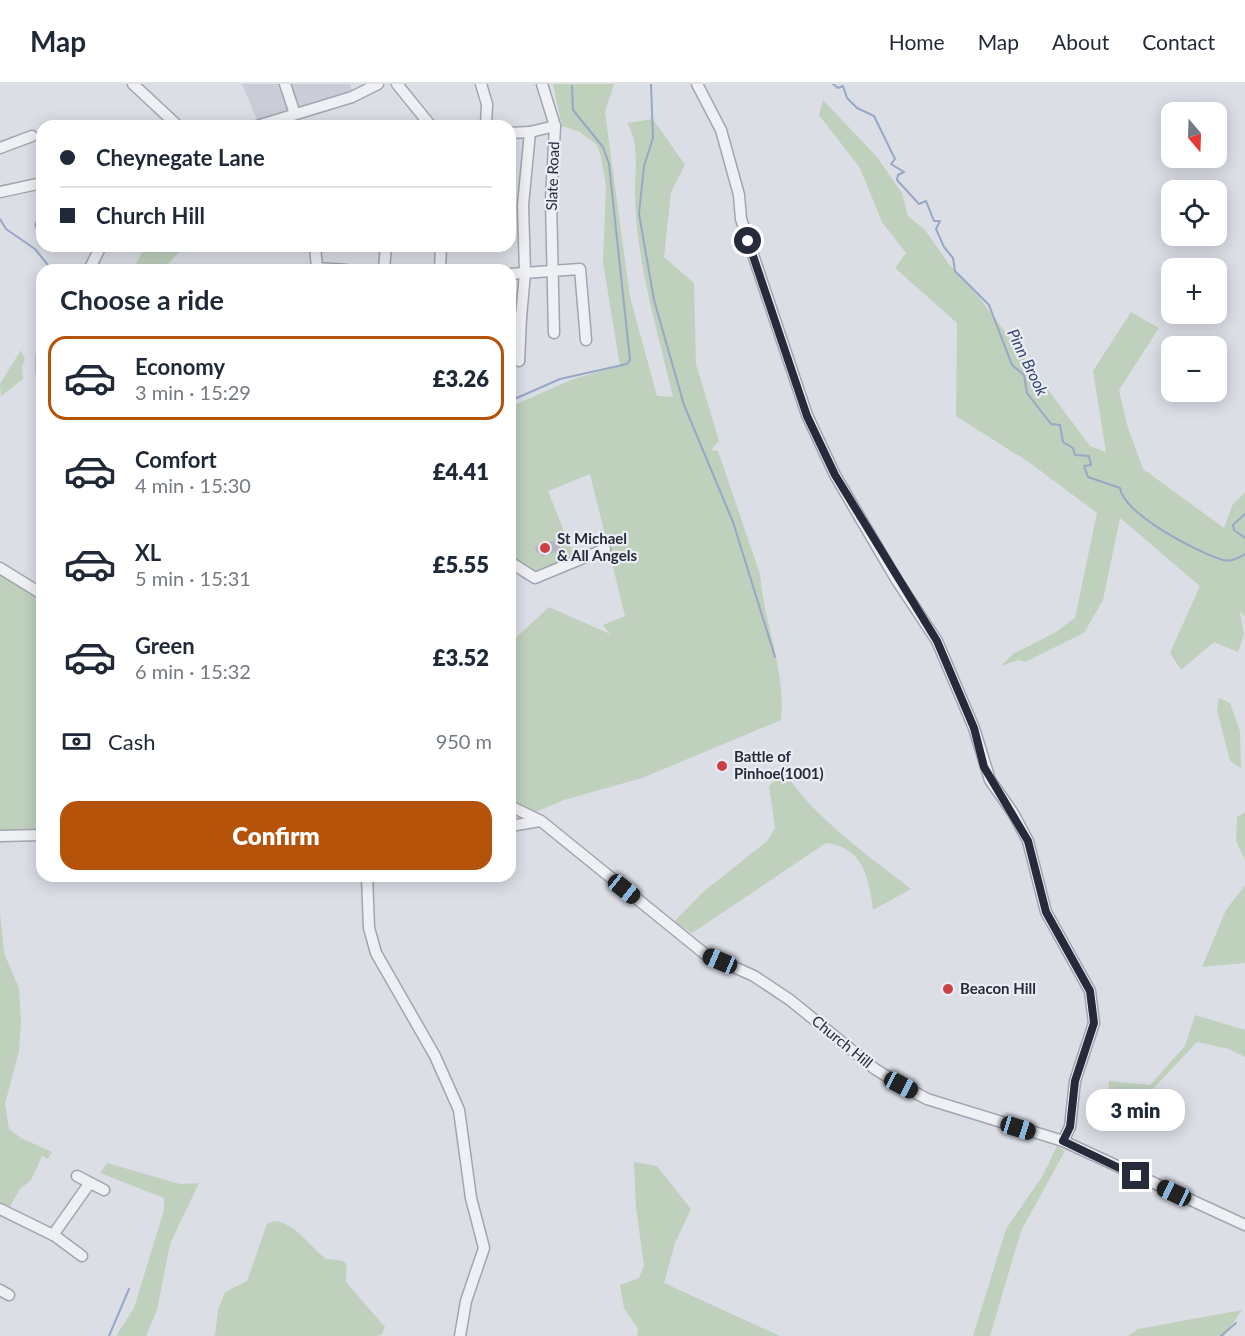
<!DOCTYPE html>
<html lang="en">
<head>
<meta charset="utf-8">
<style>
	:root { --surface:#fff; --page:#f2f2f3; --text:#1f2937; --muted:#747a83; --line:#e0e1e3; --accent:#b45309 }
	body { margin:0; font-family:Lato,sans-serif; background:var(--page); color:var(--text); height:100vh; display:flex; flex-direction:column; font-size:22px; white-space:nowrap }
	* { box-sizing:border-box; margin:0 }
	p { font-size:20px; color:var(--muted) }
	.icon { flex:none; width:33px; height:33px; fill:none; stroke:currentColor; stroke-width:2; stroke-linecap:round; stroke-linejoin:round }
	.map { position:relative; flex:1; overflow:hidden }
	.sheet { position:absolute; left:36px; top:180px; width:480px; height:618px; display:flex; flex-direction:column; background:var(--surface); border-radius:18px; box-shadow:0 3px 15px #0003 }
	.sheet>* { flex:none }
	.top-card { position:absolute; left:36px; top:36px; width:480px; height:132px; border-radius:18px; box-shadow:0 3px 15px #0003; display:grid; align-content:center; height:132px; padding:0 24px; background:var(--surface) }
	.needle { width:39px; rotate:161deg }
	.fabs { position:absolute; left:1161px; top:18px; display:grid; gap:12px }
	.fabs a { display:grid; place-items:center; width:66px; height:66px; border-radius:12px; background:var(--surface); box-shadow:0 3px 15px #0003; font-size:30px }
	.end { position:absolute; width:27px; height:27px; margin:-14px; border:8px solid #262b3c; background:#fff; box-shadow:0 0 0 3px #fff }
	.from { border-radius:50% }
	.bubble { position:absolute; height:42px; border-radius:18px; background:var(--surface); box-shadow:0 3px 15px #0003; font-size:20px; font-weight:800; line-height:42px; text-align:center }
	.car { position:absolute; width:18px; height:36px; margin:-18px -9px; border-radius:8px; box-shadow:0 0 4px 2px #0007; background:linear-gradient(#222 24%,#8ab4d8 0 40%,#222 0 76%,#8ab4d8 0 86%,#222 0) }
	.top-card b { display:flex; align-items:center; gap:21px; height:57px; font-size:22px }
	.top-card b+b { border-top:2px solid var(--line) }
	.top-card i { width:15px; height:15px; background:var(--text) }
	ul { padding:0; list-style:none }
	li { display:flex; align-items:center; gap:18px; height:84px; margin:0 12px 9px; padding:0 12px; border:3px solid transparent; border-radius:18px }
	li div { flex:1 }
	li b { display:block; font-size:22px }
	li em { font-style:normal; font-weight:800 }
	li.on { border-color:var(--accent) }
	li>.icon { width:54px; height:54px; stroke-width:1.5 }
	h2 { padding:0 24px; font-size:27px; line-height:72px }
	.pay { display:flex; align-items:center; gap:15px; height:66px; padding:0 24px; font-size:22px }
	.pay p { margin-inline-start:auto }
	.button { display:flex; gap:12px; margin-top:auto; padding:12px 24px }
	.button a { flex:1; height:69px; border-radius:18px; background:var(--accent); color:#fff; font-size:24px; font-weight:800; line-height:69px; text-align:center }
	header { display:flex; align-items:center; gap:36px; box-sizing:border-box; height:84px; padding:0 30px; background:var(--surface); border-bottom:2px solid var(--line) }
	header strong { font-size:28px }
	nav { display:flex; gap:33px; margin-inline-start:auto; font-size:21px }
	.map>svg:first-child { display:block }
	.built { fill:#cacdd8 }
	.green { fill:#bfd0bd }
	.lines { fill:none; stroke-linecap:round; stroke-linejoin:round }
	.stream { stroke:#96a8c6; stroke-width:2 }
	.building { fill:#b3b7c2 }
	.minor-casing { stroke:#a2a5b0; stroke-width:13 }
	.minor { stroke:#eef0f4; stroke-width:10 }
	.route { stroke:#262b3c; stroke-width:8 }
	.poi-dot { fill:#cb4046; stroke:#ebedf4; stroke-width:2 }
	.labels { text-anchor:middle; stroke-width:4.5; stroke-linejoin:round; paint-order:stroke }
	.street-label { font-size:15px; fill:#262b3c; stroke:#ebedf4 }
	.poi-label { font-size:15px; font-weight:bold; fill:#262b3c; stroke:#ebedf4; text-anchor:start }
	.water-label { font-size:16px; font-style:italic; fill:#31466f; stroke:#ebedf4 }
</style>
</head>
<body>
<header>
<strong>Map</strong>
<nav><a>Home</a><a>Map</a><a>About</a><a>Contact</a></nav>
</header>
<div class="map">
<svg width="1245" height="1252" viewBox="0 0 1245 1252">
	<rect width="100%" height="100%" fill="#dcdee6"/>
	<polygon class="built" points="242,0 350,0 352,6 257,36"/>
	<g class="green">
		<path d="M553 0H614L605 28 630 213 657 312 673 313C658 248 637 181 635 115 634 89 641 61 627 39L653 35 685 81 671 108 664 173 694 199 696 280 719 357 711 366 718 367 760 490C764 539 786 586 781 636L642 694 564 716 536 728 510 715V559L549 523 610 550 603 541 625 532 590 390 548 407 576 477 535 494 510 475V323L573 295 620 282 603 178 606 102 601 73 597 61 580 48 562 42Z"/>
		<polygon points="823,16 877,73 902,109 908,132 925,146 949,180 982,217 1090,362 1106,368 1093,287 1131,228 1159,244 1119,306 1127,341 1143,385 1224,444 1233,420 1245,409 1245,532 1240,528 1244,551 1238,568 1214,558 1181,586 1170,569 1200,502 1120,434 1103,516 1084,549 1025,578 1019,576 1001,582 1013,570 1056,548 1075,534 1097,429 1030,379 956,332 957,239 895,184 906,169 882,138 860,84 819,31"/>
		<polygon points="145,162 185,162 162,186 133,186"/>
		<polygon points="21,266 25,276 22,282 23,295 1,312 0,300"/>
		<polygon points="0,489 42,515 42,748 0,748"/>
		<polygon points="1219,614 1230,619 1240,647 1241,684 1230,677 1217,626"/>
		<path d="M784 688C818 737 865 769 911 805L873 826C869 794 863 763 826 759L692 849 674 838 702 809 767 757 775 744 769 702Z"/>
		<polygon points="1245,728 1245,776 1236,757 1237,733"/>
		<polygon points="1245,801 1245,879 1202,883 1226,826"/>
		<polygon points="0,828 4,869 19,904 21,937 19,967 5,1020 9,1045 21,1054 52,1068 48,1075 42,1072 31,1096 20,1105 8,1126 0,1123"/>
		<polygon points="1195,931 1245,946 1245,973 1229,965 1197,958 1152,1006 1125,1011 1109,1010 1109,997 1150,1001 1185,962"/>
		<polygon points="1057,1062 1065,1067 1021,1147 990,1252 973,1252 1006,1145 1043,1091"/>
		<polygon points="634,1078 657,1082 691,1125 675,1159 664,1199 780,1252 637,1252 638,1245 624,1224 620,1201 639,1194 644,1182 636,1124"/>
		<polygon points="107,1079 180,1100 199,1099 170,1160 157,1226 146,1252 116,1252 134,1224 164,1126 164,1114 100,1089"/>
		<path d="M274 1137C296 1139 309 1162 326 1175 352 1177 346 1177 346 1198L385 1243 382 1250 378 1252H215L218 1226 225 1208 247 1197 267 1140Z"/>
		<polygon points="1242,1226 1224,1252 1128,1252 1138,1245"/>
	</g>
	<g class="lines">
		<g class="stream">
			<polyline points="651,0 653,54 644,82 639,130 654,216 684,321 733,438 775,573"/>
			<path d="M833 0 838 4 843 2 847 14 857 24 874 32 895 75 891 80 904 88 898 91 897 96 919 120 926 117 934 137H940L936 145 944 163 953 174 955 187 989 221 1012 281 1024 291 1027 309 1051 340 1060 341 1063 358 1073 364 1075 371 1089 372 1091 381 1084 382 1088 393 1120 404C1124 430 1198 469 1223 476 1232 478 1238 474 1245 470"/>
			<polyline points="0,135 6,145 35,165 52,186"/>
			<polyline points="510,317 560,295 627,280 630,276 609,80 603,63 573,26 572,2"/>
			<polyline points="1245,430 1233,441 1234,446 1245,454"/>
			<polyline points="109,1252 129,1205"/>
			<polyline points="1221,1252 1236,1239"/>
		</g>
	</g>
	<polygon class="building" points="552,457 558,457 560,463 558,467 541,473 540,468 537,469 535,463"/>
	<g class="lines">
		<defs>
			<g id="minor">
				<polyline points="133,0 178,42"/>
				<polyline points="285,0 295,30"/>
				<polyline points="397,0 431,42"/>
				<polyline points="481,0 487,20 486,42"/>
				<polyline points="542,0 555,42 551,116 554,249"/>
				<polyline points="697,0 721,46 739,111 741,135 807,331 835,391 896,495 937,557 974,644 990,696 1013,729 1028,757 1046,828 1090,907 1094,939 1075,997 1070,1043 1063,1057"/>
				<polyline points="257,42 352,13 378,0"/>
				<polyline points="510,49 530,48 555,42"/>
				<polyline points="0,64 32,52"/>
				<polyline points="0,108 42,99"/>
				<polyline points="41,141 42,140"/>
				<polyline points="315,162 317,184 347,186"/>
				<polyline points="89,186 101,162"/>
				<polyline points="384,186 386,162"/>
				<polyline points="440,186 441,162"/>
				<polyline points="510,190 580,185 586,256"/>
				<polyline points="521,233 525,189 523,121 530,48"/>
				<polyline points="510,234 521,233 519,277"/>
				<polyline points="42,272 42,289"/>
				<polyline points="510,478 535,494 605,465"/>
				<polyline points="0,484 42,510"/>
				<polyline points="510,722 541,737 705,870 754,892 790,916 875,985 901,1001 927,1015 1063,1057 1245,1141"/>
				<polyline points="510,742 540,737"/>
				<polyline points="0,752 42,751"/>
				<polyline points="367,792 369,844 376,869 435,972 459,1026 471,1114 484,1164 466,1217 460,1252"/>
				<polyline points="77,1092 104,1106"/>
				<polyline points="0,1125 55,1152 82,1172"/>
				<polyline points="53,1151 89,1100"/>
				<polyline points="0,1206 9,1211"/>
			</g>
		</defs>
		<use href="#minor" class="minor-casing"/>
		<use href="#minor" class="minor"/>
	</g>
	<g class="lines">
		<polyline class="route" points="748,157 807,332 835,391 937,557 974,644 984,683 1028,757 1046,828 1090,907 1094,939 1075,997 1070,1043 1063,1057 1136,1092"/>
	</g>
	<g class="poi-dot">
		<circle cx="545" cy="464" r="6"/>
		<circle cx="722" cy="682" r="6"/>
		<circle cx="948" cy="905" r="6"/>
	</g>
	<g class="labels">
		<g class="street-label">
			<text transform="translate(553 92) rotate(-88)" y="5">Slate Road</text>
			<text transform="translate(842 958) rotate(39)" y="5">Church Hill</text>
		</g>
		<g class="poi-label">
			<text x="557" y="460">St Michael<tspan x="557" dy="17">&amp; All Angels</tspan></text>
			<text x="734" y="678">Battle of<tspan x="734" dy="17">Pinhoe(1001)</tspan></text>
			<text x="960" y="910">Beacon Hill</text>
		</g>
		<g class="water-label">
			<text transform="translate(1028 278) rotate(64)" y="6">Pinn Brook</text>
		</g>
	</g>
</svg>
<div class="fabs">
<a><svg class="needle" viewBox="-14 -14 28 28"><path d="M0-13l5 13h-10z" fill="#e53935"/><path d="M0 13l5-13h-10z" fill="#747a83"/></svg></a>
<a><svg class="icon" aria-label="locate" viewBox="0 0 24 24"><circle cx="12" cy="12" r="6"/><path d="M12 2v4M12 18v4M2 12h4M18 12h4"/></svg></a>
<a>+</a>
<a>−</a>
</div>
<i class="end from" style="left:748px;top:157px"></i>
<i class="end" style="left:1136px;top:1092px"></i>
<div class="bubble" style="left:1086px;top:1005px;width:99px">3 min</div>
<i class="car" style="left:624px;top:805px;rotate:129deg"></i>
<i class="car" style="left:720px;top:877px;rotate:293deg"></i>
<i class="car" style="left:901px;top:1001px;rotate:118deg"></i>
<i class="car" style="left:1018px;top:1044px;rotate:107deg"></i>
<i class="car" style="left:1174px;top:1109px;rotate:295deg"></i>
<div class="top-card">
<b><i class="from"></i>Cheynegate Lane</b>
<b><i></i>Church Hill</b>
</div>
<section class="sheet">
<h2>Choose a ride</h2>
<ul>
<li class="on"><svg class="icon" aria-label="car" viewBox="0 0 24 24"><path d="M5 17H2v-5l4-1 3-4h7l3 4 3 1v5h-3M9 17h6M6 11h13"/><circle cx="7" cy="17" r="2"/><circle cx="17" cy="17" r="2"/></svg><div><b>Economy</b><p>3 min · 15:29</p></div><em>£3.26</em></li>
<li><svg class="icon" aria-label="car" viewBox="0 0 24 24"><path d="M5 17H2v-5l4-1 3-4h7l3 4 3 1v5h-3M9 17h6M6 11h13"/><circle cx="7" cy="17" r="2"/><circle cx="17" cy="17" r="2"/></svg><div><b>Comfort</b><p>4 min · 15:30</p></div><em>£4.41</em></li>
<li><svg class="icon" aria-label="car" viewBox="0 0 24 24"><path d="M5 17H2v-5l4-1 3-4h7l3 4 3 1v5h-3M9 17h6M6 11h13"/><circle cx="7" cy="17" r="2"/><circle cx="17" cy="17" r="2"/></svg><div><b>XL</b><p>5 min · 15:31</p></div><em>£5.55</em></li>
<li><svg class="icon" aria-label="car" viewBox="0 0 24 24"><path d="M5 17H2v-5l4-1 3-4h7l3 4 3 1v5h-3M9 17h6M6 11h13"/><circle cx="7" cy="17" r="2"/><circle cx="17" cy="17" r="2"/></svg><div><b>Green</b><p>6 min · 15:32</p></div><em>£3.52</em></li>
</ul>
<div class="pay"><svg class="icon" aria-label="cash" viewBox="0 0 24 24"><path d="M3 7h18v10H3z"/><circle cx="12" cy="12" r="2"/></svg>Cash<p>950 m</p></div>
<div class="button"><a>Confirm</a></div>
</section>
</div>
</body>
</html>
